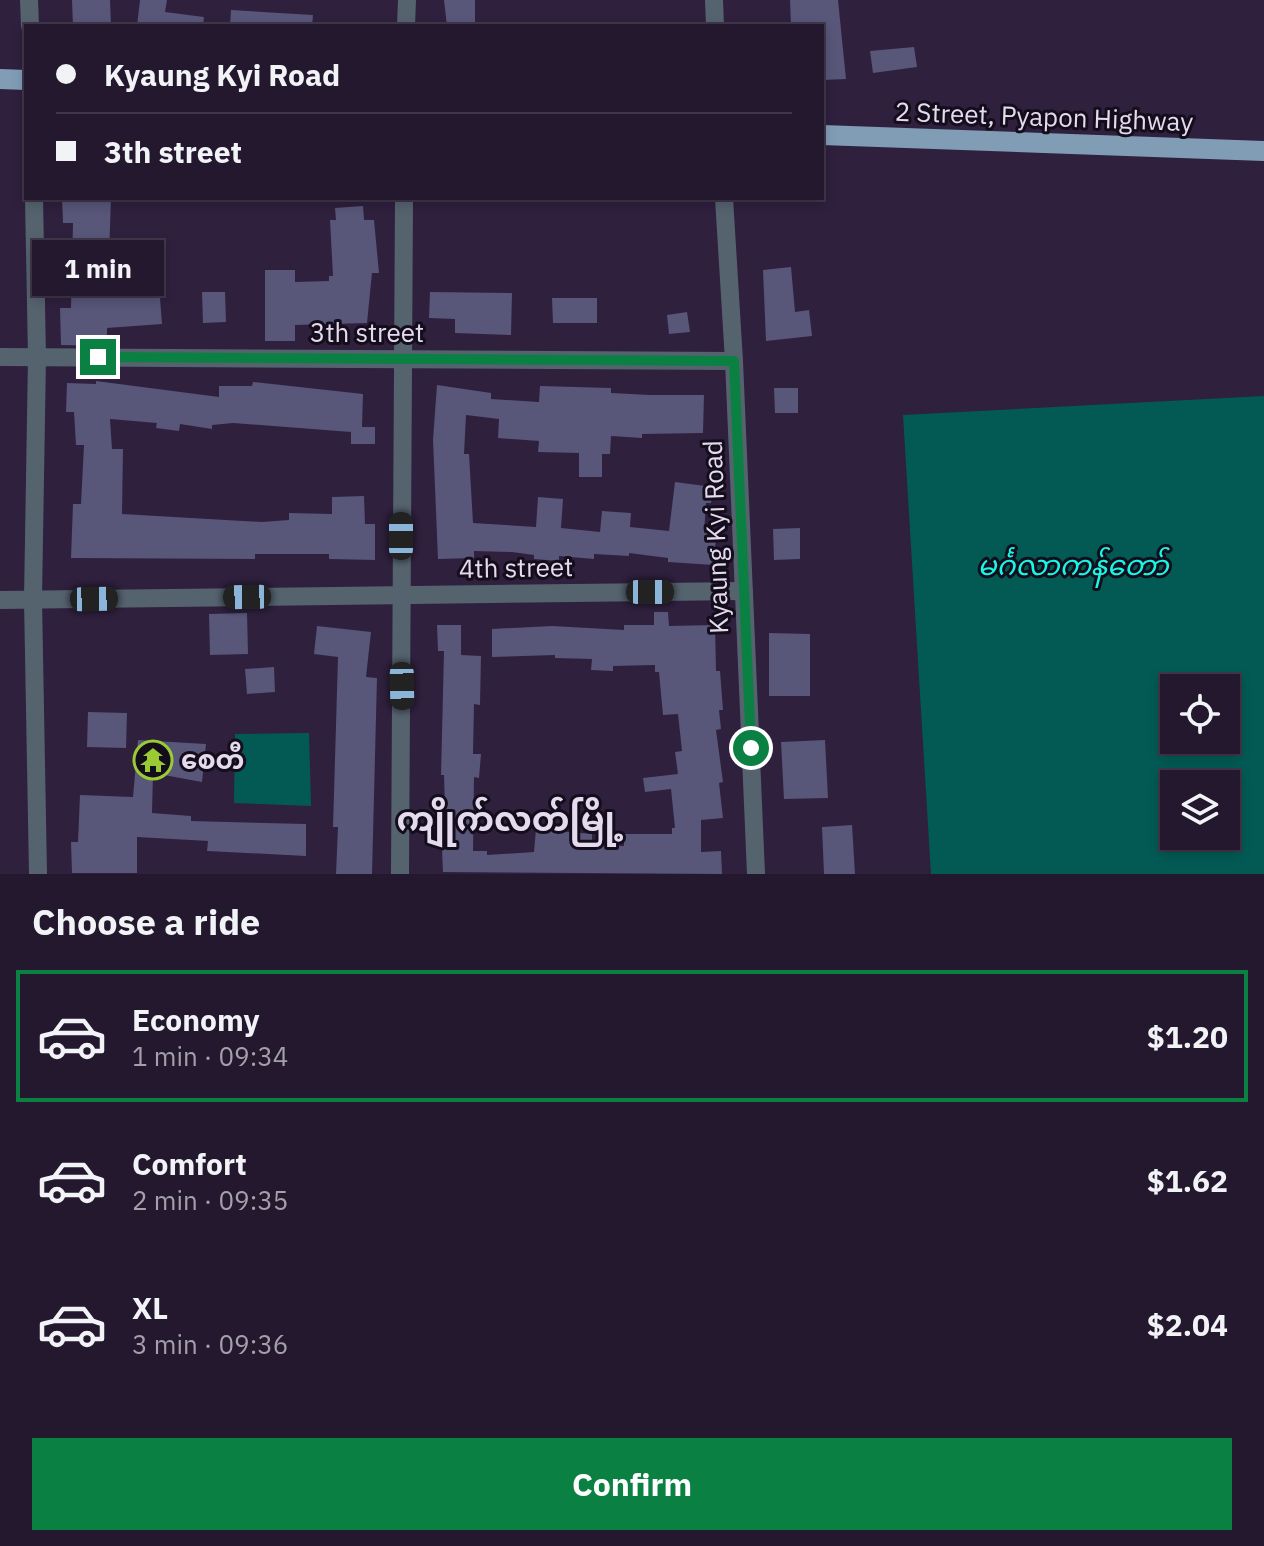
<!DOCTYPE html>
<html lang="en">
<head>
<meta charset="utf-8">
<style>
	:root { --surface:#23182e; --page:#2f253a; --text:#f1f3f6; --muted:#a3a0aa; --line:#40374a; --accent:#0b8043 }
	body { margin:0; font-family:"IBM Plex Sans","Noto Sans Myanmar",sans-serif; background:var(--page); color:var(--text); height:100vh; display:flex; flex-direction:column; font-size:30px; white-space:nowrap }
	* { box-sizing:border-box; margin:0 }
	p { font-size:26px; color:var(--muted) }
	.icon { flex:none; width:44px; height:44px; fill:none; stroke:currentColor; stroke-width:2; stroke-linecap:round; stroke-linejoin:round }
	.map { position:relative; height:874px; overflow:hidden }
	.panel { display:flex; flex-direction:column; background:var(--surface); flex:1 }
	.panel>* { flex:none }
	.banner { position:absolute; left:24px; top:24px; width:800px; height:176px; border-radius:0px; box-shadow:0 4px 12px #0003,0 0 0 2px var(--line); display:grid; align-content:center; height:176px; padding:0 32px; background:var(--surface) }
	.tools { position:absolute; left:1160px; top:674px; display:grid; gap:16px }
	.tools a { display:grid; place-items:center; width:80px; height:80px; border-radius:0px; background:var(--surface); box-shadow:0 4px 12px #0003,0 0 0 2px var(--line); font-size:40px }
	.end { position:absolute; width:36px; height:36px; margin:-18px; border:10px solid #0b8043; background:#fff; box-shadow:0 0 0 4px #fff }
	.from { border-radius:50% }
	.bubble { position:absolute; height:56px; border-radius:0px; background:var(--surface); box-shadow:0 4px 12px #0003,0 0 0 2px var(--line); font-size:26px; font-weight:700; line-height:56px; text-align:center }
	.car { position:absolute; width:24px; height:48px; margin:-24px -12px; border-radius:10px; box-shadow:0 0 6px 2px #0007; background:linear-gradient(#222 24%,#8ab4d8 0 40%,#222 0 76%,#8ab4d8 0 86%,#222 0) }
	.banner b { display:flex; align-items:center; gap:28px; height:76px; font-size:30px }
	.banner b+b { border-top:2px solid var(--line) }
	.banner i { width:20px; height:20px; background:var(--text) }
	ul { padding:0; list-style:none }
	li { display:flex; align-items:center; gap:24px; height:132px; margin:0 16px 12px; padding:0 16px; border:4px solid transparent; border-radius:0px }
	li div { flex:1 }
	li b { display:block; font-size:30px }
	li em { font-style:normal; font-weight:700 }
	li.active { border-color:var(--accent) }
	li>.icon { width:72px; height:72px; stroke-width:1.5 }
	h2 { padding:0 32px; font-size:36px; line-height:96px }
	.cta { display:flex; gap:16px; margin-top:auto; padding:16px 32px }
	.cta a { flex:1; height:92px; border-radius:0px; background:var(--accent); color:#fff; font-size:32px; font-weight:700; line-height:92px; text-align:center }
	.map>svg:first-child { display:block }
	.water { fill:#035a54; fill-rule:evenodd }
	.building { fill:#585679 }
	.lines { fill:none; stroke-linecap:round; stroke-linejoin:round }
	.minor { stroke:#55636f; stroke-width:18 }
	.primary { stroke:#819db6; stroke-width:20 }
	.route { stroke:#0b8043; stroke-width:10 }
	.labels { text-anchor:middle; stroke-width:6; stroke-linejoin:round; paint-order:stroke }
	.street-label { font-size:26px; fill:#e4dbef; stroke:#140d1b }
	.poi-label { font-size:26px; font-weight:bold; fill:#e4dbef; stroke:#140d1b; text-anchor:start }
	.water-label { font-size:28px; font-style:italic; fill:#18f7e6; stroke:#140d1b }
	.district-label { font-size:34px; font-weight:bold; fill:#e4dbef; stroke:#140d1b }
</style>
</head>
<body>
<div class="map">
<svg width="1264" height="874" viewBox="0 0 1264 874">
	<rect width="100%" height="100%" fill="#2f203e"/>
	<g class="water">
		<path d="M1264 396V874H931L903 415ZM1174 688H1226V740H1174ZM1174 784H1226V836H1174Z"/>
		<polygon points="309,733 311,806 234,803 235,734"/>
	</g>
	<g class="building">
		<polygon points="72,0 110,0 111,26 73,26"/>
		<polygon points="140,0 167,0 165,12 204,17 203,26 137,26"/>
		<polygon points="444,0 475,0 475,26 447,26"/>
		<polygon points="790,0 838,0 846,79 822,80 822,26 791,26"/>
		<polygon points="231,10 313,15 312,26 230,26"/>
		<polygon points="914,47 917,67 873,73 870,51"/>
		<polygon points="62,198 111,198 108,284 153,280 154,298 160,298 162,324 107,328 107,346 61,345 60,308 71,308 73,223 63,223"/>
		<polygon points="363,206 364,220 374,220 379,273 372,273 367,323 295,325 295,341 265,341 265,270 295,270 295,282 329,281 329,276 333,276 330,220 336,220 335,208"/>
		<polygon points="791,267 795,312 809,310 812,336 766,341 763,270"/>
		<polygon points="202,292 225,292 226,322 203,323"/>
		<polygon points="430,292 512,293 511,335 455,333 455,319 429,318"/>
		<polygon points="552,298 597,298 597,323 553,323"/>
		<polygon points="687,312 690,332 669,334 667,315"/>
		<polygon points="96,381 219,397 219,386 252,386 253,382 363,394 362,427 375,427 375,444 351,444 351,432 233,423 212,425 212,429 180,424 179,431 156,428 157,423 110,419 112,449 123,449 122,514 262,522 289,520 289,513 332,514 332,497 364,496 365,524 375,524 375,560 329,559 329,554 255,554 255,559 71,558 73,504 81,504 84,445 76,445 74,412 66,412 67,383 96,384"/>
		<polygon points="437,385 491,393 491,399 539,402 540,386 611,388 611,393 650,395 704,395 703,433 642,434 642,438 611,436 610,454 602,454 602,477 579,477 579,453 538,452 539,441 498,438 499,419 466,415 464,454 469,454 473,523 536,527 538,497 563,499 561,528 600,532 602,511 631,513 630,527 669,531 675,482 713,487 711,503 706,503 704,533 716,534 714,565 668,562 668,558 629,553 629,556 594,554 594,559 559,556 559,561 534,559 534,555 512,552 474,551 474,558 438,559 433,440"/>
		<polygon points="774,388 798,388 798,413 775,413"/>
		<polygon points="800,528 800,559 774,560 773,529"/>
		<polygon points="654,612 668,612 669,626 715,625 716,671 720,671 723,710 719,710 721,729 716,730 723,782 719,783 723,818 701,820 701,852 721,851 722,874 443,872 441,829 434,829 434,811 445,811 444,775 441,775 444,651 438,651 437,625 461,625 461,655 481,656 480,705 474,704 473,754 481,754 479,778 474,777 473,851 487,851 487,855 534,852 536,829 592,834 592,845 624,846 624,834 672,834 672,828 675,828 671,789 645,792 643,778 678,774 675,752 682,751 678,714 663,715 659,672 655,672 655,665 613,666 613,671 591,670 592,659 555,658 555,655 492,657 492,629 552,626 624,630 624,625 654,625"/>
		<polygon points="247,613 248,654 210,655 209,614"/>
		<polygon points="317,626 371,632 366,677 377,678 372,874 336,874 338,827 333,827 338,657 314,654"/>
		<polygon points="769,633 810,634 810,696 769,696"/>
		<polygon points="274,667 275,692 247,694 245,669"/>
		<polygon points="88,712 127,713 126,748 87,747"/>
		<polygon points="138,740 206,744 202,782 153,773 152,813 191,816 191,821 306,824 306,856 207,851 208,841 137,837 137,873 72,873 71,842 78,842 80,795 133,797"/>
		<polygon points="825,740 828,798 784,799 781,742"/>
		<polygon points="852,825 855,874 824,874 822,827"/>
	</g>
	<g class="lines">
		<g class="minor">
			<polyline points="29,0 30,26"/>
			<polyline points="714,0 715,26"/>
			<polyline points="406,26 407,0"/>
			<polyline points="34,198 37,357 33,599 38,874"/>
			<polyline points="724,198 734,361 756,874"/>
			<polyline points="0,357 734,361"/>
			<polyline points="0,600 744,591"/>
			<polyline points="400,874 404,198"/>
		</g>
		<g class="primary">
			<polyline points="0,79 26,80"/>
			<polyline points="822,135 1264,151"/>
		</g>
	</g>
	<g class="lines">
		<polyline class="route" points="98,357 734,361 751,748"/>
	</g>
	<defs>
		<symbol id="temple-ring" viewBox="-11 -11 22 22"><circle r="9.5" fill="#140d1b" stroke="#9acb34" stroke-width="1.5"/><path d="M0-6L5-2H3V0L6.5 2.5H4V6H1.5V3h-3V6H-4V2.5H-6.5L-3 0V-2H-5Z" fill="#9acb34"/></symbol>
	</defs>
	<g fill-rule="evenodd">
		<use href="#temple-ring" x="131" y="738" width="44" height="44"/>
	</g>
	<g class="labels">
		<g class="street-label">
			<text transform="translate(1044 117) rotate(2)" y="9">2 Street, Pyapon Highway</text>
			<text x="367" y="342">3th street</text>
			<text transform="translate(716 537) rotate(-92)" y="9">Kyaung Kyi Road</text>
			<text transform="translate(516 568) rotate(-1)" y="9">4th street</text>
		</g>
		<g class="poi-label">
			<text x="181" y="769">စေတီ</text>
		</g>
		<g class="water-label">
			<text x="1073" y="575">မင်္ဂလာကန်တော်</text>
		</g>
		<g class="district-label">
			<text x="510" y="831">ကျိုက်လတ်မြို့</text>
		</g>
	</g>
</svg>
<div class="tools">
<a><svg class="icon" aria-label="locate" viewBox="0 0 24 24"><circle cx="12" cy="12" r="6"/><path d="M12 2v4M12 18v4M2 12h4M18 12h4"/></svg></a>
<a><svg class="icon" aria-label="layers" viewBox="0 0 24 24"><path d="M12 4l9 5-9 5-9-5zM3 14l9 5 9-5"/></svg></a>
</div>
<i class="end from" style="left:751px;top:748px"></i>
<i class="end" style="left:98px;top:357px"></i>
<div class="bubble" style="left:32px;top:240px;width:132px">1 min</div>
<i class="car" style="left:401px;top:536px;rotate:0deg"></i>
<i class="car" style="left:650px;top:592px;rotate:90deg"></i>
<i class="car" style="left:247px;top:597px;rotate:269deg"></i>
<i class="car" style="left:94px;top:599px;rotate:89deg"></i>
<i class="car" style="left:402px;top:686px;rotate:179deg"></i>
<div class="banner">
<b><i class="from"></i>Kyaung Kyi Road</b>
<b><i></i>3th street</b>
</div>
</div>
<section class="panel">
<h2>Choose a ride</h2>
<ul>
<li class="active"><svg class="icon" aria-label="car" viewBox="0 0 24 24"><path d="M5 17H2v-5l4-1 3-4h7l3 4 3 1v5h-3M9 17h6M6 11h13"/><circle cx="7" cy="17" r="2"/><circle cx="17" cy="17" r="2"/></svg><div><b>Economy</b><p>1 min · 09:34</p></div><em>$1.20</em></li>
<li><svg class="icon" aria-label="car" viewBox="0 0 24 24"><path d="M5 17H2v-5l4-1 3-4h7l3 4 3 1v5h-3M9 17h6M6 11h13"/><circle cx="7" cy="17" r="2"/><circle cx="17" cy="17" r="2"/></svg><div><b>Comfort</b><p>2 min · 09:35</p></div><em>$1.62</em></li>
<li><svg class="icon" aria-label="car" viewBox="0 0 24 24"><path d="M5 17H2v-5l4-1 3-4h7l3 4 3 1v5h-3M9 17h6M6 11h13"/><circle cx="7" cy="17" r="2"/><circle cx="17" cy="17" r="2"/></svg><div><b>XL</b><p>3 min · 09:36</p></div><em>$2.04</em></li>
</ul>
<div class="cta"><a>Confirm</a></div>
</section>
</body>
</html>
